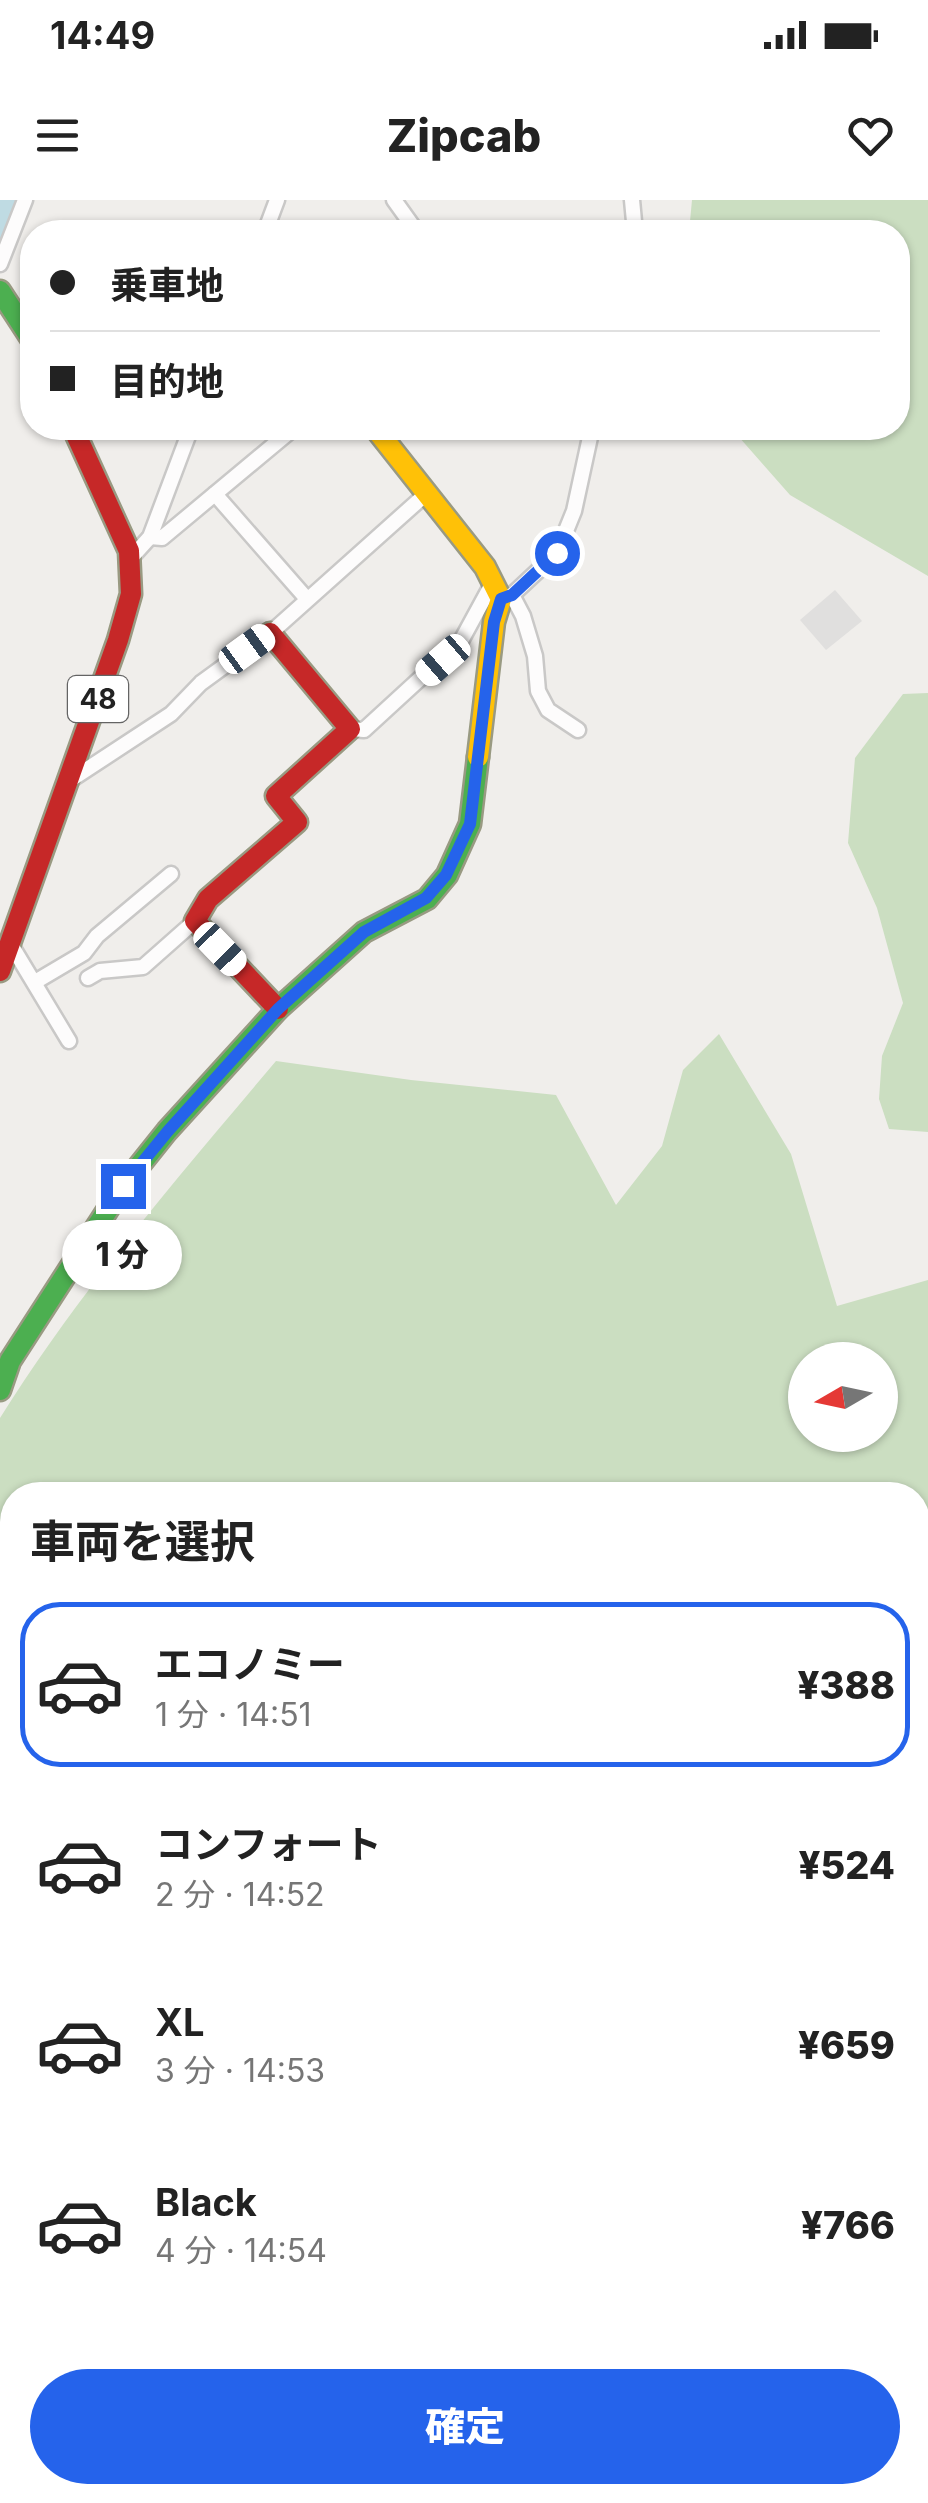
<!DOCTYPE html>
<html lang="ja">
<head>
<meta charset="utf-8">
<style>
	:root { --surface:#fff; --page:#f2f2f2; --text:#222; --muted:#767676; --line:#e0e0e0; --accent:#2563eb }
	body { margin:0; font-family:Inter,"Noto Sans JP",sans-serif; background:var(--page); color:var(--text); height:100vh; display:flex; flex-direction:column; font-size:38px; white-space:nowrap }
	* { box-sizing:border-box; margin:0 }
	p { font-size:32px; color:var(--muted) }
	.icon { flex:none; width:55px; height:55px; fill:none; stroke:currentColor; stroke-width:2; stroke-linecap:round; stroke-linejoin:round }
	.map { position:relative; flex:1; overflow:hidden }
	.side { position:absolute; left:0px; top:1282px; width:930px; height:1022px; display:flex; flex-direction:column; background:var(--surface); border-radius:40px 40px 0 0; box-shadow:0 2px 8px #0004 }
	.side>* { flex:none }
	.top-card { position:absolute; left:20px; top:20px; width:890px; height:220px; border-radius:40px; box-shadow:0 2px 8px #0004; display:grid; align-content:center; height:220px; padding:0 30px; background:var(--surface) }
	.needle { width:65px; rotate:261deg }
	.fabs { position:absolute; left:788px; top:1142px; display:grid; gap:20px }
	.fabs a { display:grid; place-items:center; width:110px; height:110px; border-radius:50%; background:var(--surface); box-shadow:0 2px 8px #0004; font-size:50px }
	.end { position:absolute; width:45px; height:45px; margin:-22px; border:12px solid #2563eb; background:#fff; box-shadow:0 0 0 5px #fff }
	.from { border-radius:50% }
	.bubble { position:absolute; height:70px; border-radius:35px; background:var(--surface); box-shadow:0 2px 8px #0004; font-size:32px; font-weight:800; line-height:70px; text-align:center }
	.car { position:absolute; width:30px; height:60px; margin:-30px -15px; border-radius:12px; box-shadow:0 0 8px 2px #0007; background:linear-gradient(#fff 24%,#345 0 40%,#fff 0 76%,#345 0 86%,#fff 0) }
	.top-card b { display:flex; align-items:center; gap:35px; height:95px; font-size:38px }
	.top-card b+b { border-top:2px solid var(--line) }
	.top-card i { width:25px; height:25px; background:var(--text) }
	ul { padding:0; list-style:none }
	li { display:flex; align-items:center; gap:30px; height:165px; margin:0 20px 15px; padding:0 10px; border:5px solid transparent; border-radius:40px }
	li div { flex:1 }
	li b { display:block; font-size:38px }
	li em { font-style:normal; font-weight:800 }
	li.active { border-color:var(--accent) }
	li>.icon { width:90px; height:90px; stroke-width:1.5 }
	h2 { padding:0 30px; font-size:45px; line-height:120px }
	.action { display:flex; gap:20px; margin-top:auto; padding:20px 30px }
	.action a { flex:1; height:115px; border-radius:60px; background:var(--accent); color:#fff; font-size:40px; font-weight:800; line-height:115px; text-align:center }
	.status { display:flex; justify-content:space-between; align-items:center; height:70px; padding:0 50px; background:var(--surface); direction:ltr }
	.status svg { height:28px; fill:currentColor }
	header { display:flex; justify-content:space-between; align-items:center; height:130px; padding:0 30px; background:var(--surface); font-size:45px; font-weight:800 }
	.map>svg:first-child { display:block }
	.forest { fill:#cbdec1; fill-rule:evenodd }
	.parking { fill:#e0dfde }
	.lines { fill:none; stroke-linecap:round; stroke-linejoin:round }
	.river { stroke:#bfdbe3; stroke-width:28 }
	.street-casing { stroke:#c9c8c7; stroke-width:19 }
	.fast-casing { stroke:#999a82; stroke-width:25 }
	.slow-casing { stroke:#999a82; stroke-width:25 }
	.jam-casing { stroke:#999a82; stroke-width:25 }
	.street { stroke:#fdfcfc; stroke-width:14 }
	.fast { stroke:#4caf50; stroke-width:20 }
	.slow { stroke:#ffc107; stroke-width:20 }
	.jam { stroke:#c62828; stroke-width:20 }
	.route { stroke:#2563eb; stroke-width:12 }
	.labels { text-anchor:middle; stroke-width:9; stroke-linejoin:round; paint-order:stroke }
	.shield { fill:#fff; stroke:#646464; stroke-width:2.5 }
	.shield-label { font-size:28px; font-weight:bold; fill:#222 }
</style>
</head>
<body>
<div class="status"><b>14:49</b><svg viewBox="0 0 49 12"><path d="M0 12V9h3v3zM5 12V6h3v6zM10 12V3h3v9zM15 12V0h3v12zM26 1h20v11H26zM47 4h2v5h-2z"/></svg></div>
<header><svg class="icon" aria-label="menu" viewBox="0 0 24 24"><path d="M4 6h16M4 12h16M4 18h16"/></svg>Zipcab<svg class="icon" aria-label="heart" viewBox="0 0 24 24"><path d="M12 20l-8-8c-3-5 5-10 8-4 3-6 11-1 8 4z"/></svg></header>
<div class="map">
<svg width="928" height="2303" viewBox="0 0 928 2303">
	<rect width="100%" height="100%" fill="#f0eeeb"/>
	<g class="forest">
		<polygon points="692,0 928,0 928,376 790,295 731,228 898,228 898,32 689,32"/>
		<polygon points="928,493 928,932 889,929 879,899 882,856 903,803 877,708 848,643 855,558 903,494"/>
		<path d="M719 834 791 954 837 1106 928 1080V2303H503L497 2293 918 2292V1295H12V1740L0 1728V1218C80 1090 179 976 276 861L411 880 556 895 616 1005 662 946 683 870ZM880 1160V1235H805V1160Z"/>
	</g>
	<polygon class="parking" points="835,390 862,421 826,450 800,420"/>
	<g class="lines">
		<polyline class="river" points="0,43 14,0"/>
		<defs>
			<g id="street">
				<polyline points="394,0 417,32"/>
				<polyline points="632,0 635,32"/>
				<polyline points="265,32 277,0"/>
				<polyline points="0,64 25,0"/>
				<polyline points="215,294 307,399"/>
				<polyline points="150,337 162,338 294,228"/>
				<polyline points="130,359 150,337 191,228"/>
				<polyline points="512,395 523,416 535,456 538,491 548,510 578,530"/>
				<polyline points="501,399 512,395 557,353 574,311 592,228"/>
				<polyline points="350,529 364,530 461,441 492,384"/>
				<polyline points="69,581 171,514 201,483 275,429 426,294"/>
				<polyline points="10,743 69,841"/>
				<polyline points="88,778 100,771 143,767 195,721"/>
				<polyline points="35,782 84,753 97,736 171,674"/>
				<polyline points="0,1814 12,1837"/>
				<polyline points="0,2069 12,2061"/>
				<polyline points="0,2161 12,2177"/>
				<polyline points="98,2292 103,2303"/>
				<polyline points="317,2292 323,2303"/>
			</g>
			<g id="fast">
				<polyline points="0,91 32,140"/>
				<polyline points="0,1190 10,1161 123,986 167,931 278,809 364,732 427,699 447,675 470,624 478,557"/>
			</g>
			<polyline id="slow" points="375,228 485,367 501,399 494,422 478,557"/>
			<g id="jam">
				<polyline points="270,433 350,529 276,596 297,622 208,699 195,721 278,809"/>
				<polyline points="0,771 118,440 131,394 129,351 73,228"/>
			</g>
		</defs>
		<use href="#street" class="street-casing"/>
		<use href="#fast" class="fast-casing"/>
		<use href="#slow" class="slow-casing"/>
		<use href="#jam" class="jam-casing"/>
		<use href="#street" class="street"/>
		<use href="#fast" class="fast"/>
		<use href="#slow" class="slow"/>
		<use href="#jam" class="jam"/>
	</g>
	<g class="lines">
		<polyline class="route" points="123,986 168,931 278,809 364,732 426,698 446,675 470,624 494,422 501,399 512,395 557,353"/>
	</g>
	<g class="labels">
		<rect class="shield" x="68" y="476" width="60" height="46" rx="8"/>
		<g class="shield-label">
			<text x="98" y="509">48</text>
		</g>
	</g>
</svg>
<div class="fabs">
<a><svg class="needle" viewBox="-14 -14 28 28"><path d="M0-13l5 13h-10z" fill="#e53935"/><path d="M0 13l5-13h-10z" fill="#767676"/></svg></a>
</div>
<i class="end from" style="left:557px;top:353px"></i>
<i class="end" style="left:123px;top:986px"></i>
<div class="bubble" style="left:62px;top:1020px;width:120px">1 分</div>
<i class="car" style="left:247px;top:449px;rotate:54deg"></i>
<i class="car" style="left:443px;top:460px;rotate:229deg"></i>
<i class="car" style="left:220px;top:749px;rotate:136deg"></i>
<div class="top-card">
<b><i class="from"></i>乗車地</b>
<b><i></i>目的地</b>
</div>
<section class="side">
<h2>車両を選択</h2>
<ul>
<li class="active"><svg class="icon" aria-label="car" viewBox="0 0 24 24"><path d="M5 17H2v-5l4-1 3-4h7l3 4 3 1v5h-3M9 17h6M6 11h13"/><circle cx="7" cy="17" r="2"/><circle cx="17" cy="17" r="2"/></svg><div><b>エコノミー</b><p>1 分 · 14:51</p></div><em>¥388</em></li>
<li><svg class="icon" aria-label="car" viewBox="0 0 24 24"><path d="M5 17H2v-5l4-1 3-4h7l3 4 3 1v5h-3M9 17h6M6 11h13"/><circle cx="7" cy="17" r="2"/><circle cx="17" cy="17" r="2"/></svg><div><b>コンフォート</b><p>2 分 · 14:52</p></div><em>¥524</em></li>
<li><svg class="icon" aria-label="car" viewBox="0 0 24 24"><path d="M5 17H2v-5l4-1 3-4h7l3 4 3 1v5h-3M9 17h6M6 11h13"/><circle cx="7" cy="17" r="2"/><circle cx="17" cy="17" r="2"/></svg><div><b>XL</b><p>3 分 · 14:53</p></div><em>¥659</em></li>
<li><svg class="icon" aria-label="car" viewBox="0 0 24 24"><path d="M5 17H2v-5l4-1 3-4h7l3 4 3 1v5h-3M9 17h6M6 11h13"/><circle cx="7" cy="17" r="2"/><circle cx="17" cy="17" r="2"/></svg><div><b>Black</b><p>4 分 · 14:54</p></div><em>¥766</em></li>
</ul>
<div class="action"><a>確定</a></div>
</section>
</div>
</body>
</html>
